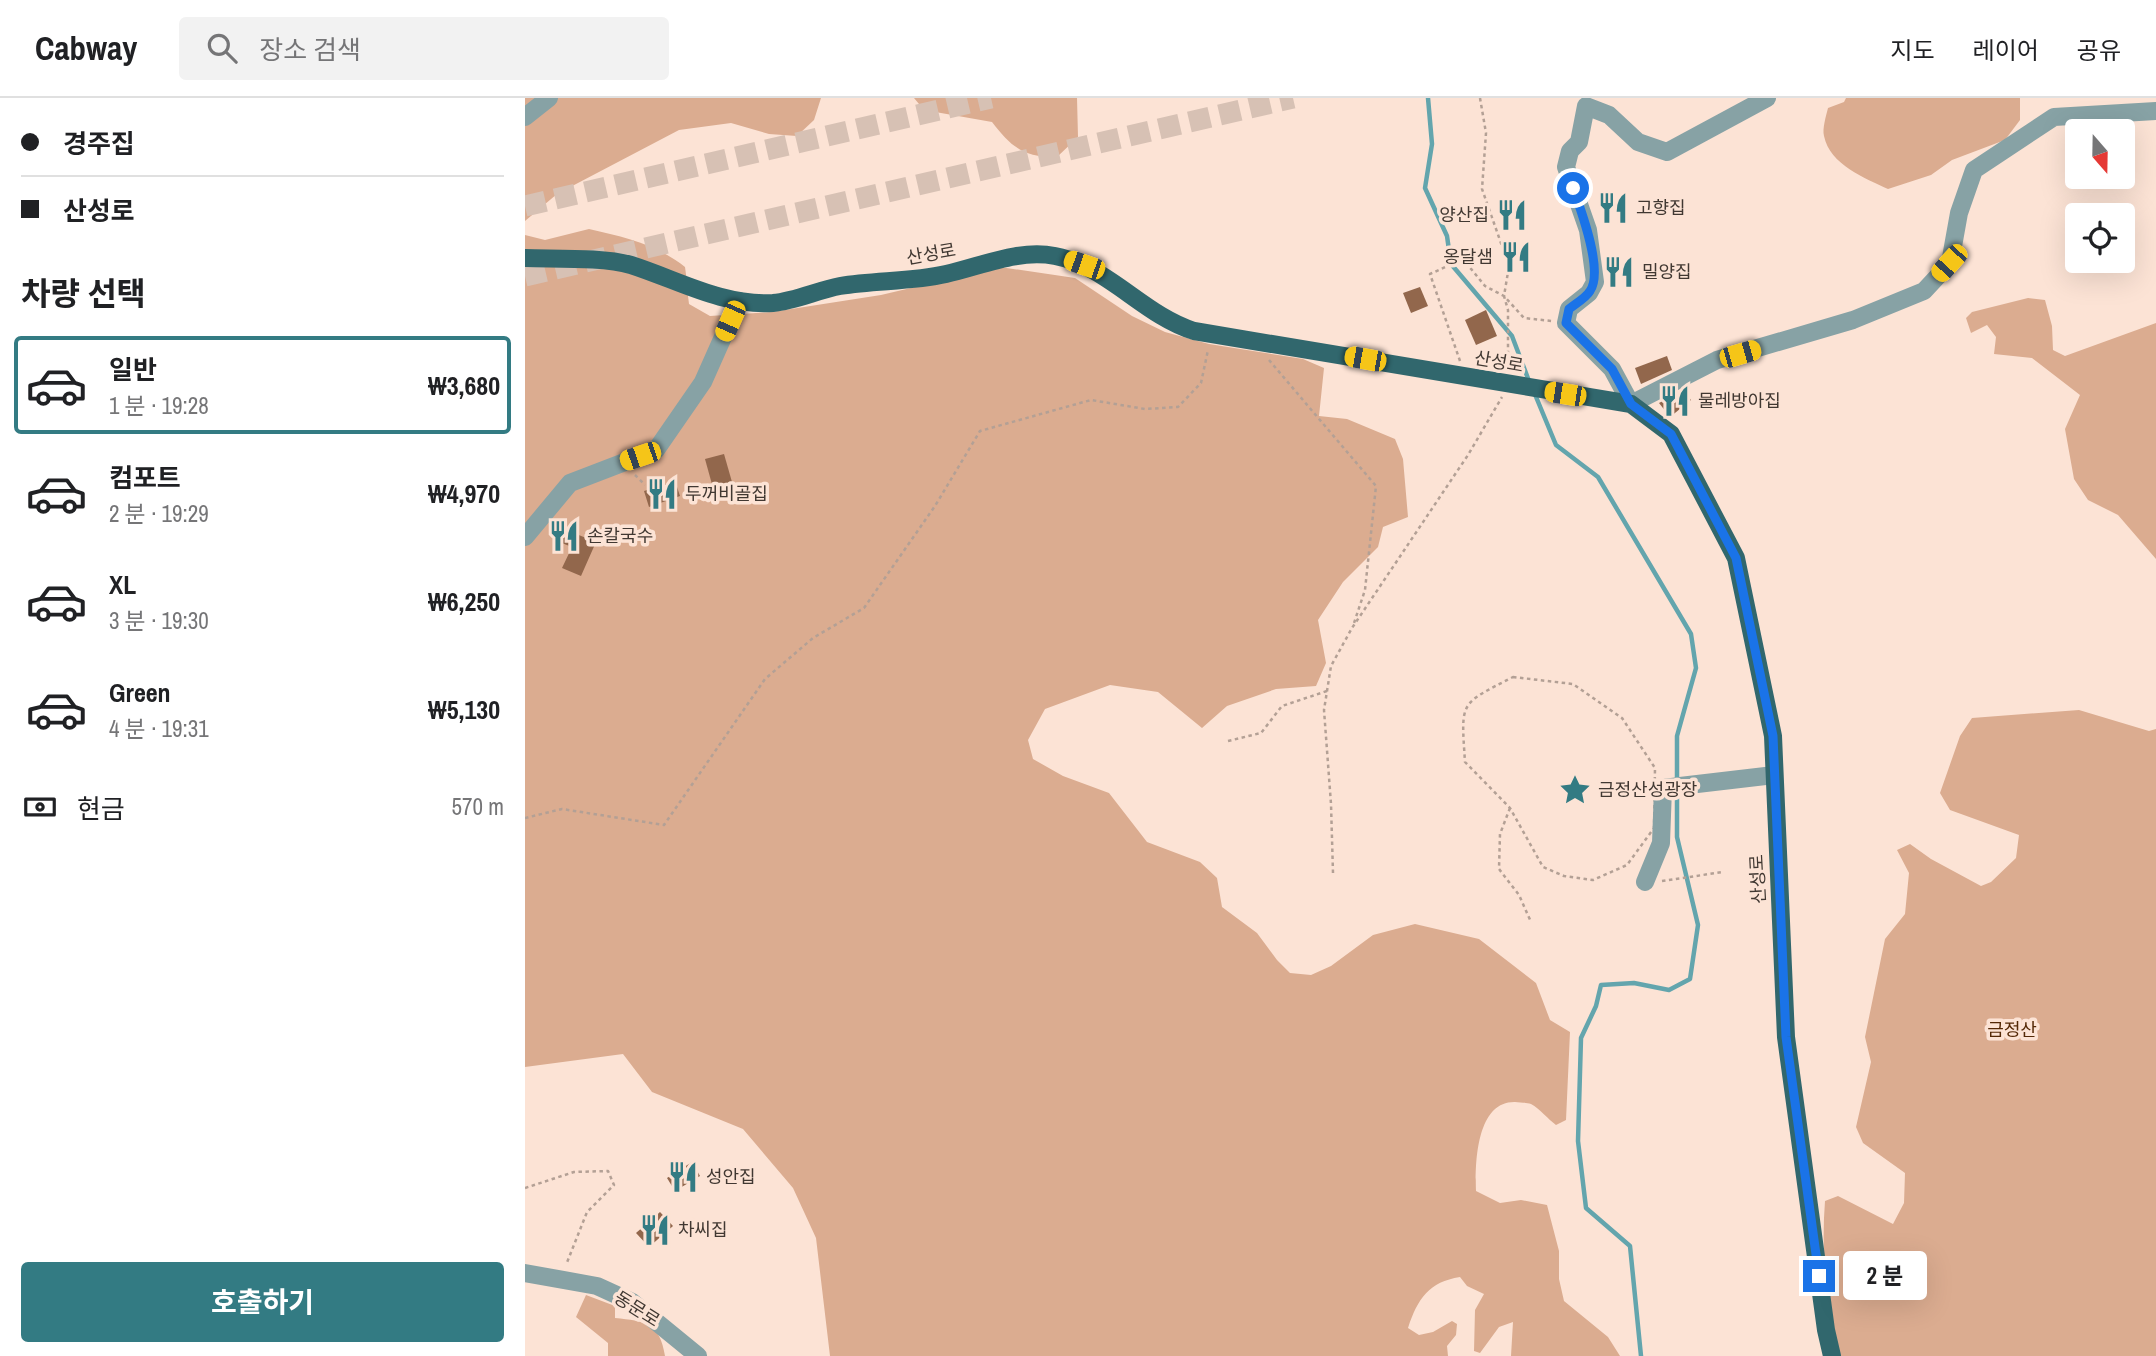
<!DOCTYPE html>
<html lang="ko">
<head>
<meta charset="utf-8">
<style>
	:root { --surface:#fff; --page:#f2f2f2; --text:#202124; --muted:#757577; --line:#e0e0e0; --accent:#337b83 }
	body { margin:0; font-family:"Archivo Narrow","Noto Sans KR",sans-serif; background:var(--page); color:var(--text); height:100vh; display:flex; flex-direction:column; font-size:26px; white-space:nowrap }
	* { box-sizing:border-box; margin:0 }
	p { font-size:23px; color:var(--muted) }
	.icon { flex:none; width:38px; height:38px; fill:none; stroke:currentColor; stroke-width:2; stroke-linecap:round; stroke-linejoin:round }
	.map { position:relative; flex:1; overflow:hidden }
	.panel { display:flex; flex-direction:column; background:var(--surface); width:525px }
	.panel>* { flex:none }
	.guide { display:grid; align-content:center; height:154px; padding:0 21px; background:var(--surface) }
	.needle { width:46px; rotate:160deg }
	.controls { position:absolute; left:1540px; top:21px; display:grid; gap:14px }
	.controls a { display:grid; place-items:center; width:70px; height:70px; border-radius:7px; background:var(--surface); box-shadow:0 7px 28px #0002; font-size:35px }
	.end { position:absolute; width:32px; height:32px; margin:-16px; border:9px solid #1a73e8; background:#fff; box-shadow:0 0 0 4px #fff }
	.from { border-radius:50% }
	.bubble { position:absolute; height:49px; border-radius:7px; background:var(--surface); box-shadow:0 7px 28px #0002; font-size:23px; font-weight:700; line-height:49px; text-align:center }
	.car { position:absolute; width:21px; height:42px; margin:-21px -10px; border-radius:9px; box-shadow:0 0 5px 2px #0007; background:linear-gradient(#f5c518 24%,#345 0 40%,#f5c518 0 76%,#345 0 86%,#f5c518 0) }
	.guide b { display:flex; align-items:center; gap:24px; height:66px; font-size:26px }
	.guide b+b { border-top:2px solid var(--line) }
	.guide i { width:18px; height:18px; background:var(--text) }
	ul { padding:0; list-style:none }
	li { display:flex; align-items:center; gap:21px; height:98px; margin:0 14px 10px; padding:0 7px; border:4px solid transparent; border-radius:7px }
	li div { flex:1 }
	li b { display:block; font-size:26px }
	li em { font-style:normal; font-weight:700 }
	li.on { border-color:var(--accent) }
	li>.icon { width:63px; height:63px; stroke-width:1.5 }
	h2 { padding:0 21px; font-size:32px; line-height:84px }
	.pay { display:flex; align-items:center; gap:18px; height:77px; padding:0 21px; font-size:26px }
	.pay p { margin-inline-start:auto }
	.button { display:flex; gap:14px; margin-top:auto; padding:14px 21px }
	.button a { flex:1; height:80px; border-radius:7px; background:var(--accent); color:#fff; font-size:28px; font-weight:700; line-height:80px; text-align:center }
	header { display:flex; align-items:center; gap:42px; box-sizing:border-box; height:98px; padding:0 35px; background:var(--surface); border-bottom:2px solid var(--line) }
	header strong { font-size:33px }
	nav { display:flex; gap:38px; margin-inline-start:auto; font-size:24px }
	.search { width:490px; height:63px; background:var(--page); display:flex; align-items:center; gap:18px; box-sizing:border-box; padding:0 24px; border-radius:7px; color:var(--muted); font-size:26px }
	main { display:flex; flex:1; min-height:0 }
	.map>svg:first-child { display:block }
	.green { fill:#dbac90 }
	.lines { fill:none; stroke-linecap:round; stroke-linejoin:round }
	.stream { stroke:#63a5ad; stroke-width:4.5 }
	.building { fill:#92674c }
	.highway-tunnel { stroke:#d7c1b4; stroke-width:21; stroke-dasharray:21 10; stroke-linecap:butt }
	.path { stroke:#b3a095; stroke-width:2.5; stroke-dasharray:3.5 3.5; stroke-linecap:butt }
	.minor { stroke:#87a2a5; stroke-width:18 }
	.major { stroke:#31676d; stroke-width:18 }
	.route { stroke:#1a73e8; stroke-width:9 }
	.labels { text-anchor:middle; stroke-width:7; stroke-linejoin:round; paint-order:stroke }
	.poi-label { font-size:18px; fill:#413832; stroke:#fce3d5; text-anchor:start }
	.street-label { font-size:18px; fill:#413832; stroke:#fce3d5 }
	.park-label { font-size:18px; fill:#542806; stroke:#fce3d5 }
</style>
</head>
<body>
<header>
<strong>Cabway</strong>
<div class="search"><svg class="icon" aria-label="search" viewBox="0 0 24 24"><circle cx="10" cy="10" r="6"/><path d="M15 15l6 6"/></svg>장소 검색</div>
<nav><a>지도</a><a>레이어</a><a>공유</a></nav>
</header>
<main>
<section class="panel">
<div class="guide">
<b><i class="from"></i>경주집</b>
<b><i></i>산성로</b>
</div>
<h2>차량 선택</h2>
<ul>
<li class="on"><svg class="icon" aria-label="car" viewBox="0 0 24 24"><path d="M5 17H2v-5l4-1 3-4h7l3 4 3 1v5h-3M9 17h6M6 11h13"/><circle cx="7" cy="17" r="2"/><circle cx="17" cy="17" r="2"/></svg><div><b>일반</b><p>1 분 · 19:28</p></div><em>₩3,680</em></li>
<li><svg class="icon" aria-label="car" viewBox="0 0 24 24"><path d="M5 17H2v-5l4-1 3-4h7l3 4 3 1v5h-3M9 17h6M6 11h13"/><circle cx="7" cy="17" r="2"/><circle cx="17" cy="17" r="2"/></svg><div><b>컴포트</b><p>2 분 · 19:29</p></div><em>₩4,970</em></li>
<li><svg class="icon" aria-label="car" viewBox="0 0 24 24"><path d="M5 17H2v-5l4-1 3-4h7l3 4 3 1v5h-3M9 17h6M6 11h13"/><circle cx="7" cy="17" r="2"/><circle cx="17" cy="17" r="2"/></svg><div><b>XL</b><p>3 분 · 19:30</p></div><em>₩6,250</em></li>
<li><svg class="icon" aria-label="car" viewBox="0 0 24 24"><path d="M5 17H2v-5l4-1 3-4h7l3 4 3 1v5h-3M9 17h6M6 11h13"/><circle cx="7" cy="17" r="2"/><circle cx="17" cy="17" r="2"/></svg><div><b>Green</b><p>4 분 · 19:31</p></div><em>₩5,130</em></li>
</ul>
<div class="pay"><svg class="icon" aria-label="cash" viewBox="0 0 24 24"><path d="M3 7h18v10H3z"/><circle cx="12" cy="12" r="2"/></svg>현금<p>570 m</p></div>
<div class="button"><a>호출하기</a></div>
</section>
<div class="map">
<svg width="1631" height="1258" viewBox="0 0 1631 1258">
	<rect width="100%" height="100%" fill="#fce3d5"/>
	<g class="green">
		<polygon points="0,0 296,0 289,22 272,38 244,36 206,25 154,32 32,96 0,123"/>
		<path d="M389 0H552L553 39 531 60C498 58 487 50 467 24L399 12Z"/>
		<path d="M1321 0H1495V22L1480 42 1427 62 1406 77 1363 91C1340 80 1305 67 1299 38 1297 31 1301 18 1303 10L1319 4Z"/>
		<path d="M64 131C99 139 131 146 160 169L162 184 0 156V137L20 142Z"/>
		<path d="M0 164 101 168 162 190 164 206 185 218 247 214 356 197 475 169 550 180 607 218 640 234 684 246 778 261 799 270 794 318 822 321 870 341 878 361 883 419 858 429 853 449 818 484 793 522 801 565 791 588 751 591 702 608 677 630 633 594 585 587 520 611 503 642 508 661 538 678 584 695 622 744 675 764 692 780 697 809 732 835 752 862 765 875 786 877 806 868 848 837 890 826 954 841 1011 885 1025 922 1045 934 1041 1022 1031 1027C1023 1021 1015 1011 1006 1006 1001 1004 995 1005 990 1004 951 1003 950 1067 951 1093L975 1105 996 1102 1022 1107 1034 1153V1181L1039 1203 1083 1239 1095 1258H986L988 1224 974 1229 955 1255 949 1253 950 1212 959 1196 942 1188 935 1179C904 1184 893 1200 883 1230L894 1237 908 1234 927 1223 932 1226 931 1237 922 1248 923 1258H305L291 1140 268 1090 218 1031 127 994 98 956 0 969Z"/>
		<polygon points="1503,200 1520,202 1527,228 1528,252 1540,258 1631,225 1631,461 1593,417 1563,402 1549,381 1540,331 1555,297 1507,260 1469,256 1471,239 1462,227 1446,235 1441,220 1447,214"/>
		<path d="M1554 612 1624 633 1631 631V1258H1313C1301 1208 1296 1154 1300 1103L1313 1098 1368 1126 1379 1105 1380 1075 1338 1045 1331 1029 1346 964 1340 939 1360 841 1380 816 1384 775 1372 752 1385 746 1406 761 1456 788 1466 784 1491 760 1494 737 1425 712 1415 695 1435 638 1447 620Z"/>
		<path d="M61 1197 90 1208V1220C120 1223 135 1225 140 1258H83V1245L51 1219Z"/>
	</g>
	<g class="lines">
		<g class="stream">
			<polyline points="903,0 907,46 900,90 922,138 926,166 987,238 1004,283"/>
			<polyline points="1009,294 1031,347 1073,379 1166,536 1171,570 1152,638 1152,683"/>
			<polyline points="1116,1258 1105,1148 1061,1110 1053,1043 1056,940 1071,908 1076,887 1109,885 1144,892 1165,881 1173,827 1152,739 1152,692"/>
		</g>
	</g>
	<g class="building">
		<polygon points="895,189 903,208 886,215 878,195"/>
		<polygon points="961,212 972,238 951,247 940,222"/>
		<polygon points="1142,258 1147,272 1116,286 1110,270"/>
		<polygon points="1158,292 1166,302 1145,319 1134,305"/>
		<polygon points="199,356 207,384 188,390 180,361"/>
		<polygon points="150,383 155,398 124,409 119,393"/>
		<polygon points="34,429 71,444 56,478 37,470 47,449 29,442"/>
		<polygon points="167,1064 175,1078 150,1093 142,1080"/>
		<polygon points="135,1114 148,1128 124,1149 111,1135"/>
	</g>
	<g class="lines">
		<g class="highway-tunnel">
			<polyline points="0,108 466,0"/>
			<polyline points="0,178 768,0"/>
		</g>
		<g class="path">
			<polyline points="955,0 961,35 957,91 984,168 979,198 983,212 983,257 980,270"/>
			<polyline points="744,262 851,388 840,492 829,525"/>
			<polyline points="935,263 905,176 938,161 960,188 979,198 999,220 1027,223"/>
			<polyline points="110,377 120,387"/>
			<path d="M988 579 1048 586 1097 620 1130 670 1129 730 1102 767 1068 782 1039 778 1018 769 985 710 940 664C936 602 934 607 988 579Z"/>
			<polyline points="703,643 736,635 757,608 802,593"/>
			<polyline points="985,710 975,736 974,771 994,797 1006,824"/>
			<polyline points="0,720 37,711 139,727 240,581 288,540 339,510 410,408 455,333 566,302 620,311 653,309 676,285 683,252"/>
			<polyline points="808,775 806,706 799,612 806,568 827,530 943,357 977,299"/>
			<polyline points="1137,783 1198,774"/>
			<polyline points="0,1090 49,1074 83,1073 89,1087 62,1114 41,1167"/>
		</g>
		<g class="minor">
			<polyline points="1242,0 1142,54 1113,44 1084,17 1061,8 1054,44 1045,53 1041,69 1063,132 1070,184 1064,195 1044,211 1041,225 1087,271 1106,306 1192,262 1328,222 1399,193 1425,165 1434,115 1449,72 1529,19 1631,13"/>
			<polyline points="0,19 24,0"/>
			<polyline points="0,439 45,385 131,352 178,284 214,203"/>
			<polyline points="1120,784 1136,745 1138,690 1249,677"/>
			<polyline points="0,1175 72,1188 107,1204 173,1258"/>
		</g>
		<path class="major" d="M0 160C30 161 79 159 106 167 153 182 197 208 248 205 271 203 293 192 315 188 350 182 386 184 421 176 457 168 493 151 530 158 583 168 618 217 669 233L1106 306 1146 336 1211 460 1248 638 1261 939 1301 1232 1307 1258"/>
	</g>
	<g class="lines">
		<path class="route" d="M1048 90C1056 112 1079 173 1065 193 1061 200 1050 206 1044 211L1041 225 1087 271 1106 306 1146 336 1211 460 1248 638 1261 939 1294 1178"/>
	</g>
	<defs>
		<symbol id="restaurant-bare" viewBox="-9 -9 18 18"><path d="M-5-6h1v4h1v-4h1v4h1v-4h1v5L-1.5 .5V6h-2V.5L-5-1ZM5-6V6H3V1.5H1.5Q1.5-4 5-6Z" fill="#337b83" stroke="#fce3d5" stroke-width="2.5" paint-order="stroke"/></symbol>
		<symbol id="sight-bare" viewBox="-9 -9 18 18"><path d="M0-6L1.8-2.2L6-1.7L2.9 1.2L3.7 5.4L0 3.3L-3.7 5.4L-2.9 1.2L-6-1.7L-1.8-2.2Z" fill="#337b83" stroke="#fce3d5" stroke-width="2.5" paint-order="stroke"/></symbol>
	</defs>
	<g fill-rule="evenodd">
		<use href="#restaurant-bare" x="1066" y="88" width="44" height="44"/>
		<use href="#restaurant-bare" x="965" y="95" width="44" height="44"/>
		<use href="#restaurant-bare" x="969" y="137" width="44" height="44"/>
		<use href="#restaurant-bare" x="1072" y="152" width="44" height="44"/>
		<use href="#restaurant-bare" x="1128" y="281" width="44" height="44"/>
		<use href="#restaurant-bare" x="115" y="374" width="44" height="44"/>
		<use href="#restaurant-bare" x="17" y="416" width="44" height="44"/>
		<use href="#sight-bare" x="1028" y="670" width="44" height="44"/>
		<use href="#restaurant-bare" x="136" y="1057" width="44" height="44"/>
		<use href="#restaurant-bare" x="108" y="1110" width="44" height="44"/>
	</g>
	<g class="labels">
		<g class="poi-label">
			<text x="1111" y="116">고향집</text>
			<text x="964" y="123" text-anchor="end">양산집</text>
			<text x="968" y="165" text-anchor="end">옹달샘</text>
			<text x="1117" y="180">밀양집</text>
			<text x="1173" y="309">물레방아집</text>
			<text x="160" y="402">두꺼비골집</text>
			<text x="62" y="444">손칼국수</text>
			<text x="1073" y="698">금정산성광장</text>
			<text x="181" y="1085">성안집</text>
			<text x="153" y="1138">차씨집</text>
		</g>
		<g class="street-label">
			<text transform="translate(406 156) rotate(-10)" y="6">산성로</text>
			<text transform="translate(974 264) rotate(10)" y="6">산성로</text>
			<text transform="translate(1233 781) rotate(-93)" y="6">산성로</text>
			<text transform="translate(112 1211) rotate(32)" y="6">동문로</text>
		</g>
		<g class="park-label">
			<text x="1487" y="938">금정산</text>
		</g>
	</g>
</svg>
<div class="controls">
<a><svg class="needle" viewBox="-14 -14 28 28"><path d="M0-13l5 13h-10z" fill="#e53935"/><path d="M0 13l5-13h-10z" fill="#757577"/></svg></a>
<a><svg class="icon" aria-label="locate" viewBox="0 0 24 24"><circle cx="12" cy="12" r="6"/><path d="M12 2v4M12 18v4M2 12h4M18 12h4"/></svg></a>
</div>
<i class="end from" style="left:1048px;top:90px"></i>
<i class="end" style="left:1294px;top:1178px"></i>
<div class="bubble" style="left:1318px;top:1153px;width:84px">2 분</div>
<i class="car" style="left:1424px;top:165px;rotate:222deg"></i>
<i class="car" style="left:559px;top:167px;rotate:289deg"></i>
<i class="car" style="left:205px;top:223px;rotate:204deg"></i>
<i class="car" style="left:1215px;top:256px;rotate:74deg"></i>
<i class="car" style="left:840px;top:261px;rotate:280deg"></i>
<i class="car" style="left:1040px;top:296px;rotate:279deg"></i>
<i class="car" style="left:115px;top:358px;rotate:251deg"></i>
</div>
</main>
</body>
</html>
